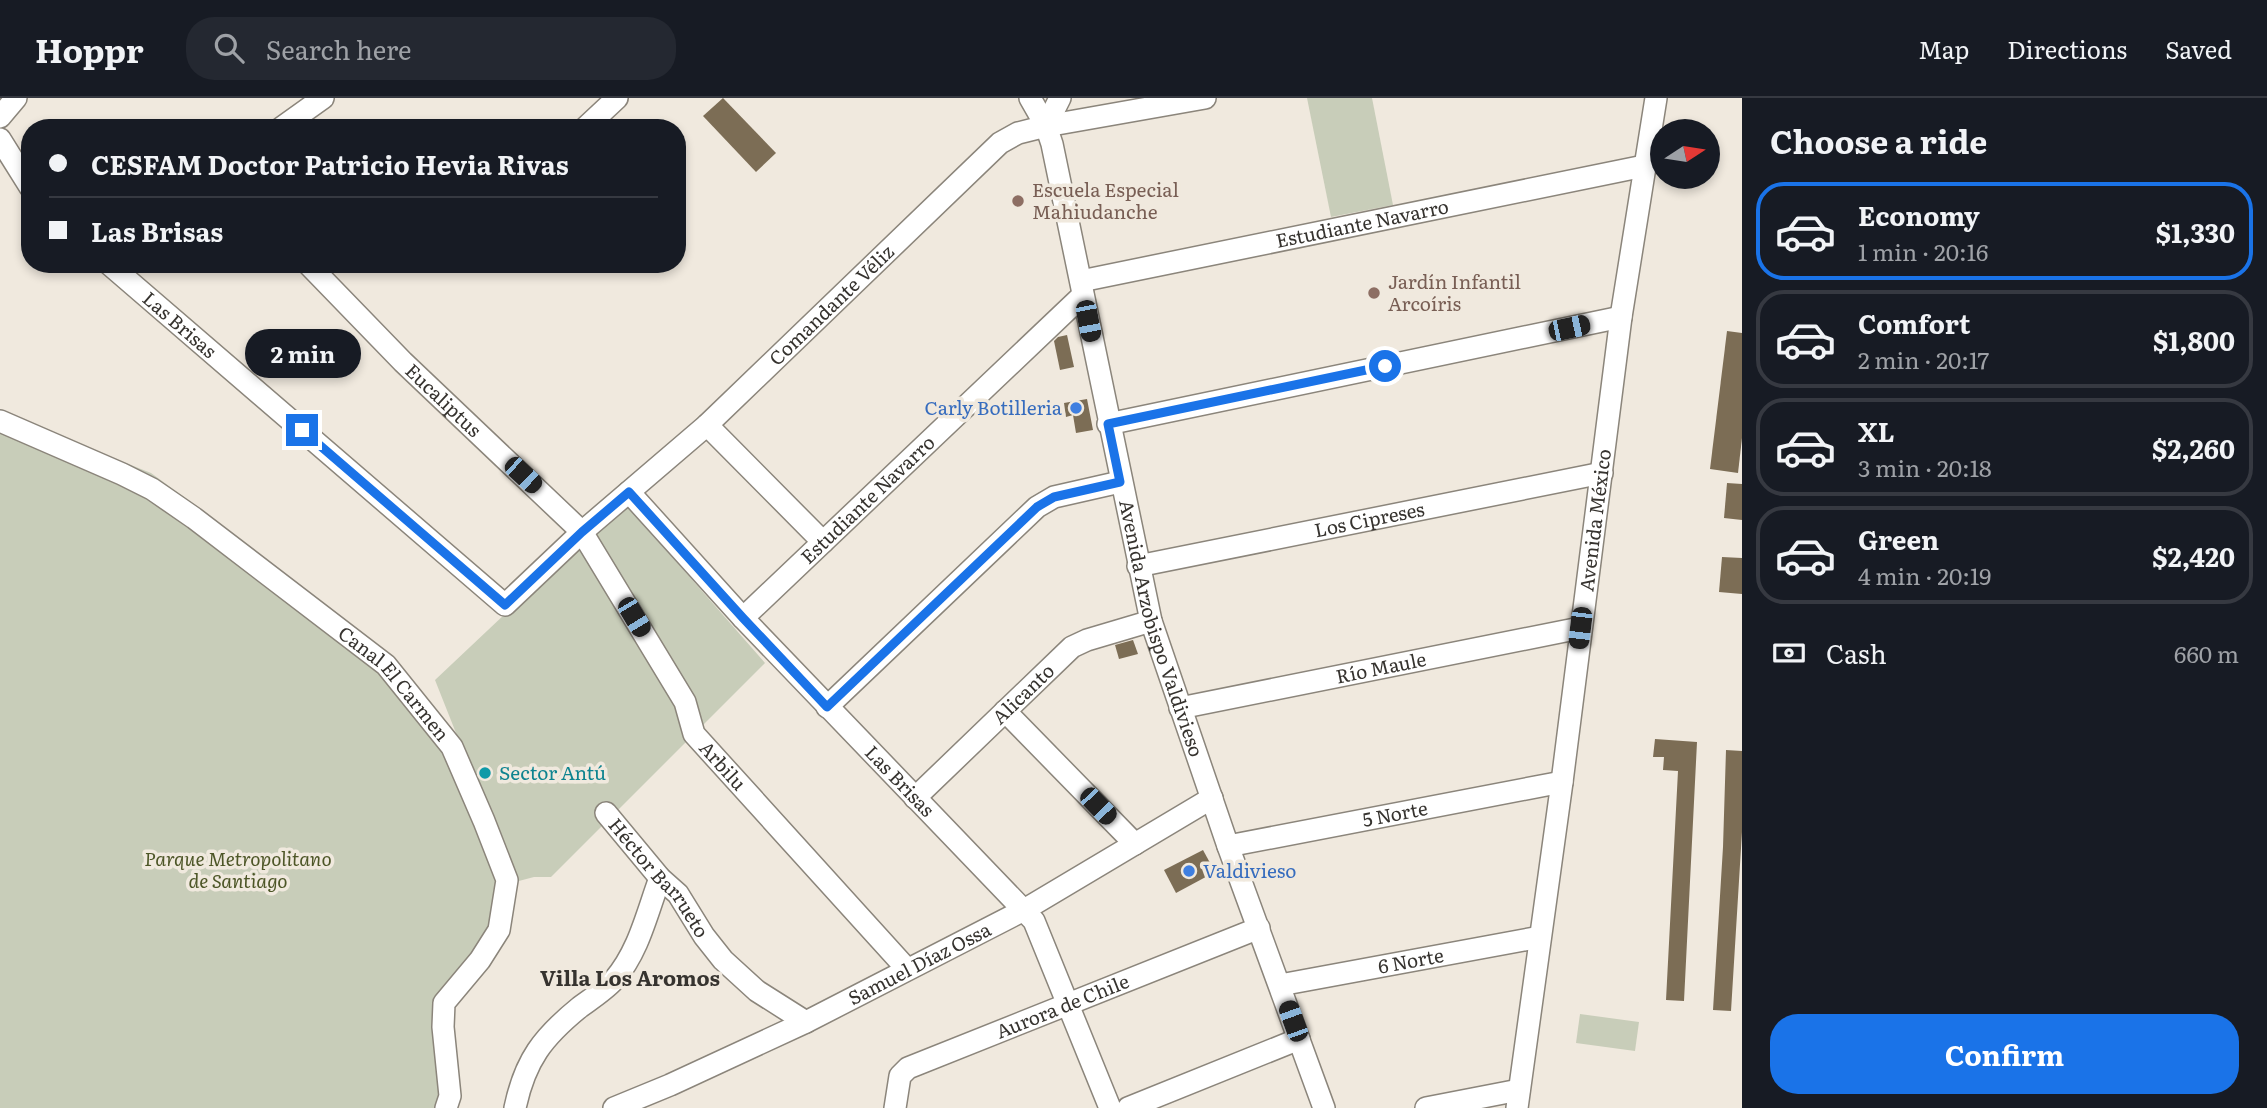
<!DOCTYPE html>
<html lang="en">
<head>
<meta charset="utf-8">
<style>
	:root { --surface:#171b24; --page:#242831; --text:#f1f3f6; --muted:#9ea1a6; --line:#363941; --accent:#1a73e8 }
	body { margin:0; font-family:Literata,serif; background:var(--page); color:var(--text); height:100vh; display:flex; flex-direction:column; font-size:26px; white-space:nowrap }
	* { box-sizing:border-box; margin:0 }
	p { font-size:23px; color:var(--muted) }
	.icon { flex:none; width:38px; height:38px; fill:none; stroke:currentColor; stroke-width:2; stroke-linecap:round; stroke-linejoin:round }
	.map { position:relative; flex:1; overflow:hidden }
	.sheet { display:flex; flex-direction:column; background:var(--surface); width:525px }
	.sheet>* { flex:none }
	.top-card { position:absolute; left:21px; top:21px; width:665px; height:154px; border-radius:28px; box-shadow:0 4px 10px #0003; display:grid; align-content:center; height:154px; padding:0 28px; background:var(--surface) }
	.needle { width:46px; rotate:78deg }
	.controls { position:absolute; left:1650px; top:21px; display:grid; gap:14px }
	.controls a { display:grid; place-items:center; width:70px; height:70px; border-radius:50%; background:var(--surface); box-shadow:0 4px 10px #0003; font-size:35px }
	.end { position:absolute; width:32px; height:32px; margin:-16px; border:9px solid #1a73e8; background:#fff; box-shadow:0 0 0 4px #fff }
	.from { border-radius:50% }
	.bubble { position:absolute; height:49px; border-radius:24px; background:var(--surface); box-shadow:0 4px 10px #0003; font-size:23px; font-weight:700; line-height:49px; text-align:center }
	.car { position:absolute; width:21px; height:42px; margin:-21px -10px; border-radius:9px; box-shadow:0 0 5px 2px #0007; background:linear-gradient(#222 24%,#8ab4d8 0 40%,#222 0 76%,#8ab4d8 0 86%,#222 0) }
	.top-card b { display:flex; align-items:center; gap:24px; height:66px; font-size:26px }
	.top-card b+b { border-top:2px solid var(--line) }
	.top-card i { width:18px; height:18px; background:var(--text) }
	ul { padding:0; list-style:none }
	li { display:flex; align-items:center; gap:21px; height:98px; margin:0 14px 10px; padding:0 14px; border:4px solid var(--line); border-radius:28px }
	li div { flex:1 }
	li b { display:block; font-size:26px }
	li em { font-style:normal; font-weight:700 }
	li.on { border-color:var(--accent) }
	li>.icon { width:63px; height:63px; stroke-width:1.5 }
	h2 { padding:0 28px; font-size:32px; line-height:84px }
	.pay { display:flex; align-items:center; gap:18px; height:77px; padding:0 28px; font-size:26px }
	.pay p { margin-inline-start:auto }
	.button { display:flex; gap:14px; margin-top:auto; padding:14px 28px }
	.button a { flex:1; height:80px; border-radius:28px; background:var(--accent); color:#fff; font-size:28px; font-weight:700; line-height:80px; text-align:center }
	header { display:flex; align-items:center; gap:42px; box-sizing:border-box; height:98px; padding:0 35px; background:var(--surface); border-bottom:2px solid var(--line) }
	header strong { font-size:33px }
	nav { display:flex; gap:38px; margin-inline-start:auto; font-size:24px }
	.search { width:490px; height:63px; background:var(--page); display:flex; align-items:center; gap:18px; box-sizing:border-box; padding:0 24px; border-radius:28px; color:var(--muted); font-size:26px }
	main { display:flex; flex:1; min-height:0 }
	.map>svg:first-child { display:block }
	.green { fill:#c8cdb9 }
	.building { fill:#7c6d55 }
	.lines { fill:none; stroke-linecap:round; stroke-linejoin:round }
	.minor-casing { stroke:#8b857b; stroke-width:24 }
	.minor { stroke:#fff; stroke-width:21 }
	.route { stroke:#1a73e8; stroke-width:9 }
	.education-dot { fill:#8d6e63; stroke:#f0e9de; stroke-width:2.5 }
	.shop-dot { fill:#3f7fe0; stroke:#f0e9de; stroke-width:2.5 }
	.culture-dot { fill:#0f9aa8; stroke:#f0e9de; stroke-width:2.5 }
	.labels { text-anchor:middle; stroke-width:7; stroke-linejoin:round; paint-order:stroke }
	.education-label { font-size:19px; fill:#785e54; stroke:#f0e9de; text-anchor:start }
	.street-label { font-size:19px; fill:#36332f; stroke:#f0e9de }
	.shop-label { font-size:19px; fill:#366cbe; stroke:#f0e9de; text-anchor:end }
	.culture-label { font-size:19px; fill:#0d838f; stroke:#f0e9de; text-anchor:start }
	.park-label { font-size:19px; font-style:italic; fill:#4d5627; stroke:#f0e9de }
	.neighbourhood-label { font-size:21px; font-weight:bold; fill:#36332f; stroke:#f0e9de }
</style>
</head>
<body>
<header>
<strong>Hoppr</strong>
<div class="search"><svg class="icon" aria-label="search" viewBox="0 0 24 24"><circle cx="10" cy="10" r="6"/><path d="M15 15l6 6"/></svg>Search here</div>
<nav><a>Map</a><a>Directions</a><a>Saved</a></nav>
</header>
<main>
<div class="map">
<svg width="1742" height="1010" viewBox="0 0 1742 1010">
	<rect width="100%" height="100%" fill="#f0e9de"/>
	<g class="green">
		<polygon points="1307,0 1372,0 1393,107 1331,119"/>
		<polygon points="0,315 151,375 209,417 385,581 448,659 502,787 495,829 434,908 444,978 440,1010 0,1010"/>
		<polygon points="624,404 765,565 551,779 534,779 515,784 435,582"/>
		<polygon points="1580,916 1639,924 1635,953 1576,945"/>
	</g>
	<g class="building">
		<polygon points="723,0 776,55 756,74 703,18"/>
		<polygon points="1727,233 1742,235 1742,340 1738,375 1710,371"/>
		<polygon points="1067,237 1074,269 1060,272 1054,243 1058,239"/>
		<polygon points="1087,301 1093,332 1076,335 1073,317 1066,319 1064,305"/>
		<polygon points="1727,385 1742,386 1742,422 1724,420"/>
		<polygon points="1722,459 1742,460 1742,496 1719,494"/>
		<polygon points="1133,542 1138,556 1119,561 1115,547"/>
		<polygon points="1655,641 1697,644 1684,903 1666,902 1678,673 1663,672 1664,659 1653,659"/>
		<polygon points="1726,652 1742,653 1742,734 1731,913 1713,912 1723,749"/>
		<polygon points="1203,752 1215,774 1176,795 1164,772"/>
	</g>
	<g class="lines">
		<defs>
			<g id="minor">
				<path id="s1" d="M1030 0 1046 28 1052 46 1151 523 1228 748 1324 1010"/>
				<polyline points="0,19 16,0"/>
				<polyline points="1046,28 1060,0"/>
				<polyline points="281,30 323,0"/>
				<polyline points="585,30 617,0"/>
				<polyline points="0,41 30,89"/>
				<path id="s2" d="M109 166 505 507 582 434 707 327 1000 45 1018 35 1046 28 1205 0"/>
				<path id="s3" d="M308 166 403 264 582 434 685 604 694 636 907 871"/>
				<path id="s4" d="M1081 183 1644 68"/>
				<path id="s5" d="M0 323 122 376 152 391 194 420 386 567 452 649 484 723 507 782 499 832 480 862 444 905 443 929 450 998 446 1010"/>
				<polyline points="1108,326 1621,219"/>
				<polyline points="707,327 823,444"/>
				<path id="s6" d="M629 394 743 520 1034 823 1110 1010"/>
				<path id="s7" d="M1138 468 1602 375"/>
				<path id="s8" d="M743 520 1083 197"/>
				<polyline points="827,609 1037,409 1054,399 1120,384"/>
				<path id="s9" d="M1180 610 1580 530"/>
				<polyline points="1005,613 1135,746"/>
				<path id="s10" d="M915 700 1072 549 1087 542 1151 523"/>
				<path id="s11" d="M606 715 660 780 678 796 704 838 723 862 757 893 806 924"/>
				<path id="s12" d="M1228 748 1562 684"/>
				<path id="s13" d="M1280 887 1540 839"/>
				<path d="M515 1010C525 962 543 939 580 909 591 901 605 892 614 882 639 853 647 815 660 780"/>
				<path id="s14" d="M614 1010 670 987 806 924 1024 812 1212 700"/>
				<path id="s15" d="M895 1010 900 978 908 970 1259 830"/>
				<polyline points="1128,1010 1299,941"/>
				<polyline points="1426,1010 1519,992"/>
				<path id="s16" d="M1517 1010 1562 684 1621 219 1656 0"/>
			</g>
		</defs>
		<use href="#minor" class="minor-casing"/>
		<use href="#minor" class="minor"/>
	</g>
	<g class="lines">
		<polyline class="route" points="302,332 505,507 582,434 629,394 743,520 827,609 1037,409 1054,399 1120,384 1108,326 1385,268"/>
	</g>
	<g class="education-dot">
		<circle cx="1018" cy="103" r="7"/>
		<circle cx="1374" cy="195" r="7"/>
	</g>
	<g class="shop-dot">
		<circle cx="1076" cy="310" r="7"/>
		<circle cx="1189" cy="773" r="7"/>
	</g>
	<circle class="culture-dot" cx="485" cy="675" r="7"/>
	<g class="labels">
		<g class="education-label">
			<text x="1032" y="99">Escuela Especial<tspan x="1032" dy="22">Mahiudanche</tspan></text>
			<text x="1388" y="191">Jardín Infantil<tspan x="1388" dy="22">Arcoíris</tspan></text>
		</g>
		<g class="street-label">
			<text dy="7" stroke="none"><textPath href="#s4" startOffset="287">Estudiante Navarro</textPath></text>
			<text dy="7" stroke="none"><textPath href="#s2" startOffset="966">Comandante Véliz</textPath></text>
			<text dy="7" stroke="none"><textPath href="#s2" startOffset="93">Las Brisas</textPath></text>
			<text dy="7" stroke="none"><textPath href="#s3" startOffset="192">Eucaliptus</textPath></text>
			<text dy="7" stroke="none"><textPath href="#s8" startOffset="172">Estudiante Navarro</textPath></text>
			<text dy="7" stroke="none"><textPath href="#s16" startOffset="593">Avenida México</textPath></text>
			<text dy="7" stroke="none"><textPath href="#s7" startOffset="236">Los Cipreses</textPath></text>
			<text dy="7" stroke="none"><textPath href="#s1" startOffset="548">Avenida Arzobispo Valdivieso</textPath></text>
			<text dy="7" stroke="none"><textPath href="#s9" startOffset="205">Río Maule</textPath></text>
			<text dy="7" stroke="none"><textPath href="#s5" startOffset="478">Canal El Carmen</textPath></text>
			<text dy="7" stroke="none"><textPath href="#s10" startOffset="150">Alicanto</textPath></text>
			<text dy="7" stroke="none"><textPath href="#s3" startOffset="658">Arbilu</textPath></text>
			<text dy="7" stroke="none"><textPath href="#s6" startOffset="396">Las Brisas</textPath></text>
			<text dy="7" stroke="none"><textPath href="#s12" startOffset="170">5 Norte</textPath></text>
			<text dy="7" stroke="none"><textPath href="#s11" startOffset="84">Héctor Barrueto</textPath></text>
			<text dy="7" stroke="none"><textPath href="#s13" startOffset="133">6 Norte</textPath></text>
			<text dy="7" stroke="none"><textPath href="#s14" startOffset="338">Samuel Díaz Ossa</textPath></text>
			<text dy="7" stroke="none"><textPath href="#s15" startOffset="210">Aurora de Chile</textPath></text>
		</g>
		<g class="shop-label">
			<text x="1062" y="317">Carly Botilleria</text>
			<text x="1203" y="780" text-anchor="start">Valdivieso</text>
		</g>
		<g class="culture-label">
			<text x="499" y="682">Sector Antú</text>
		</g>
		<g class="park-label">
			<text x="238" y="768">Parque Metropolitano<tspan x="238" dy="22">de Santiago</tspan></text>
		</g>
		<g class="neighbourhood-label">
			<text x="630" y="888">Villa Los Aromos</text>
		</g>
	</g>
</svg>
<div class="controls">
<a><svg class="needle" viewBox="-14 -14 28 28"><path d="M0-13l5 13h-10z" fill="#e53935"/><path d="M0 13l5-13h-10z" fill="#9ea1a6"/></svg></a>
</div>
<i class="end from" style="left:1385px;top:268px"></i>
<i class="end" style="left:302px;top:332px"></i>
<div class="bubble" style="left:245px;top:231px;width:116px">2 min</div>
<i class="car" style="left:1088px;top:223px;rotate:169deg"></i>
<i class="car" style="left:1569px;top:230px;rotate:78deg"></i>
<i class="car" style="left:523px;top:377px;rotate:133deg"></i>
<i class="car" style="left:634px;top:519px;rotate:149deg"></i>
<i class="car" style="left:1580px;top:530px;rotate:187deg"></i>
<i class="car" style="left:1098px;top:708px;rotate:136deg"></i>
<i class="car" style="left:1293px;top:923px;rotate:340deg"></i>
<div class="top-card">
<b><i class="from"></i>CESFAM Doctor Patricio Hevia Rivas</b>
<b><i></i>Las Brisas</b>
</div>
</div>
<section class="sheet">
<h2>Choose a ride</h2>
<ul>
<li class="on"><svg class="icon" aria-label="car" viewBox="0 0 24 24"><path d="M5 17H2v-5l4-1 3-4h7l3 4 3 1v5h-3M9 17h6M6 11h13"/><circle cx="7" cy="17" r="2"/><circle cx="17" cy="17" r="2"/></svg><div><b>Economy</b><p>1 min · 20:16</p></div><em>$1,330</em></li>
<li><svg class="icon" aria-label="car" viewBox="0 0 24 24"><path d="M5 17H2v-5l4-1 3-4h7l3 4 3 1v5h-3M9 17h6M6 11h13"/><circle cx="7" cy="17" r="2"/><circle cx="17" cy="17" r="2"/></svg><div><b>Comfort</b><p>2 min · 20:17</p></div><em>$1,800</em></li>
<li><svg class="icon" aria-label="car" viewBox="0 0 24 24"><path d="M5 17H2v-5l4-1 3-4h7l3 4 3 1v5h-3M9 17h6M6 11h13"/><circle cx="7" cy="17" r="2"/><circle cx="17" cy="17" r="2"/></svg><div><b>XL</b><p>3 min · 20:18</p></div><em>$2,260</em></li>
<li><svg class="icon" aria-label="car" viewBox="0 0 24 24"><path d="M5 17H2v-5l4-1 3-4h7l3 4 3 1v5h-3M9 17h6M6 11h13"/><circle cx="7" cy="17" r="2"/><circle cx="17" cy="17" r="2"/></svg><div><b>Green</b><p>4 min · 20:19</p></div><em>$2,420</em></li>
</ul>
<div class="pay"><svg class="icon" aria-label="cash" viewBox="0 0 24 24"><path d="M3 7h18v10H3z"/><circle cx="12" cy="12" r="2"/></svg>Cash<p>660 m</p></div>
<div class="button"><a>Confirm</a></div>
</section>
</main>
</body>
</html>
